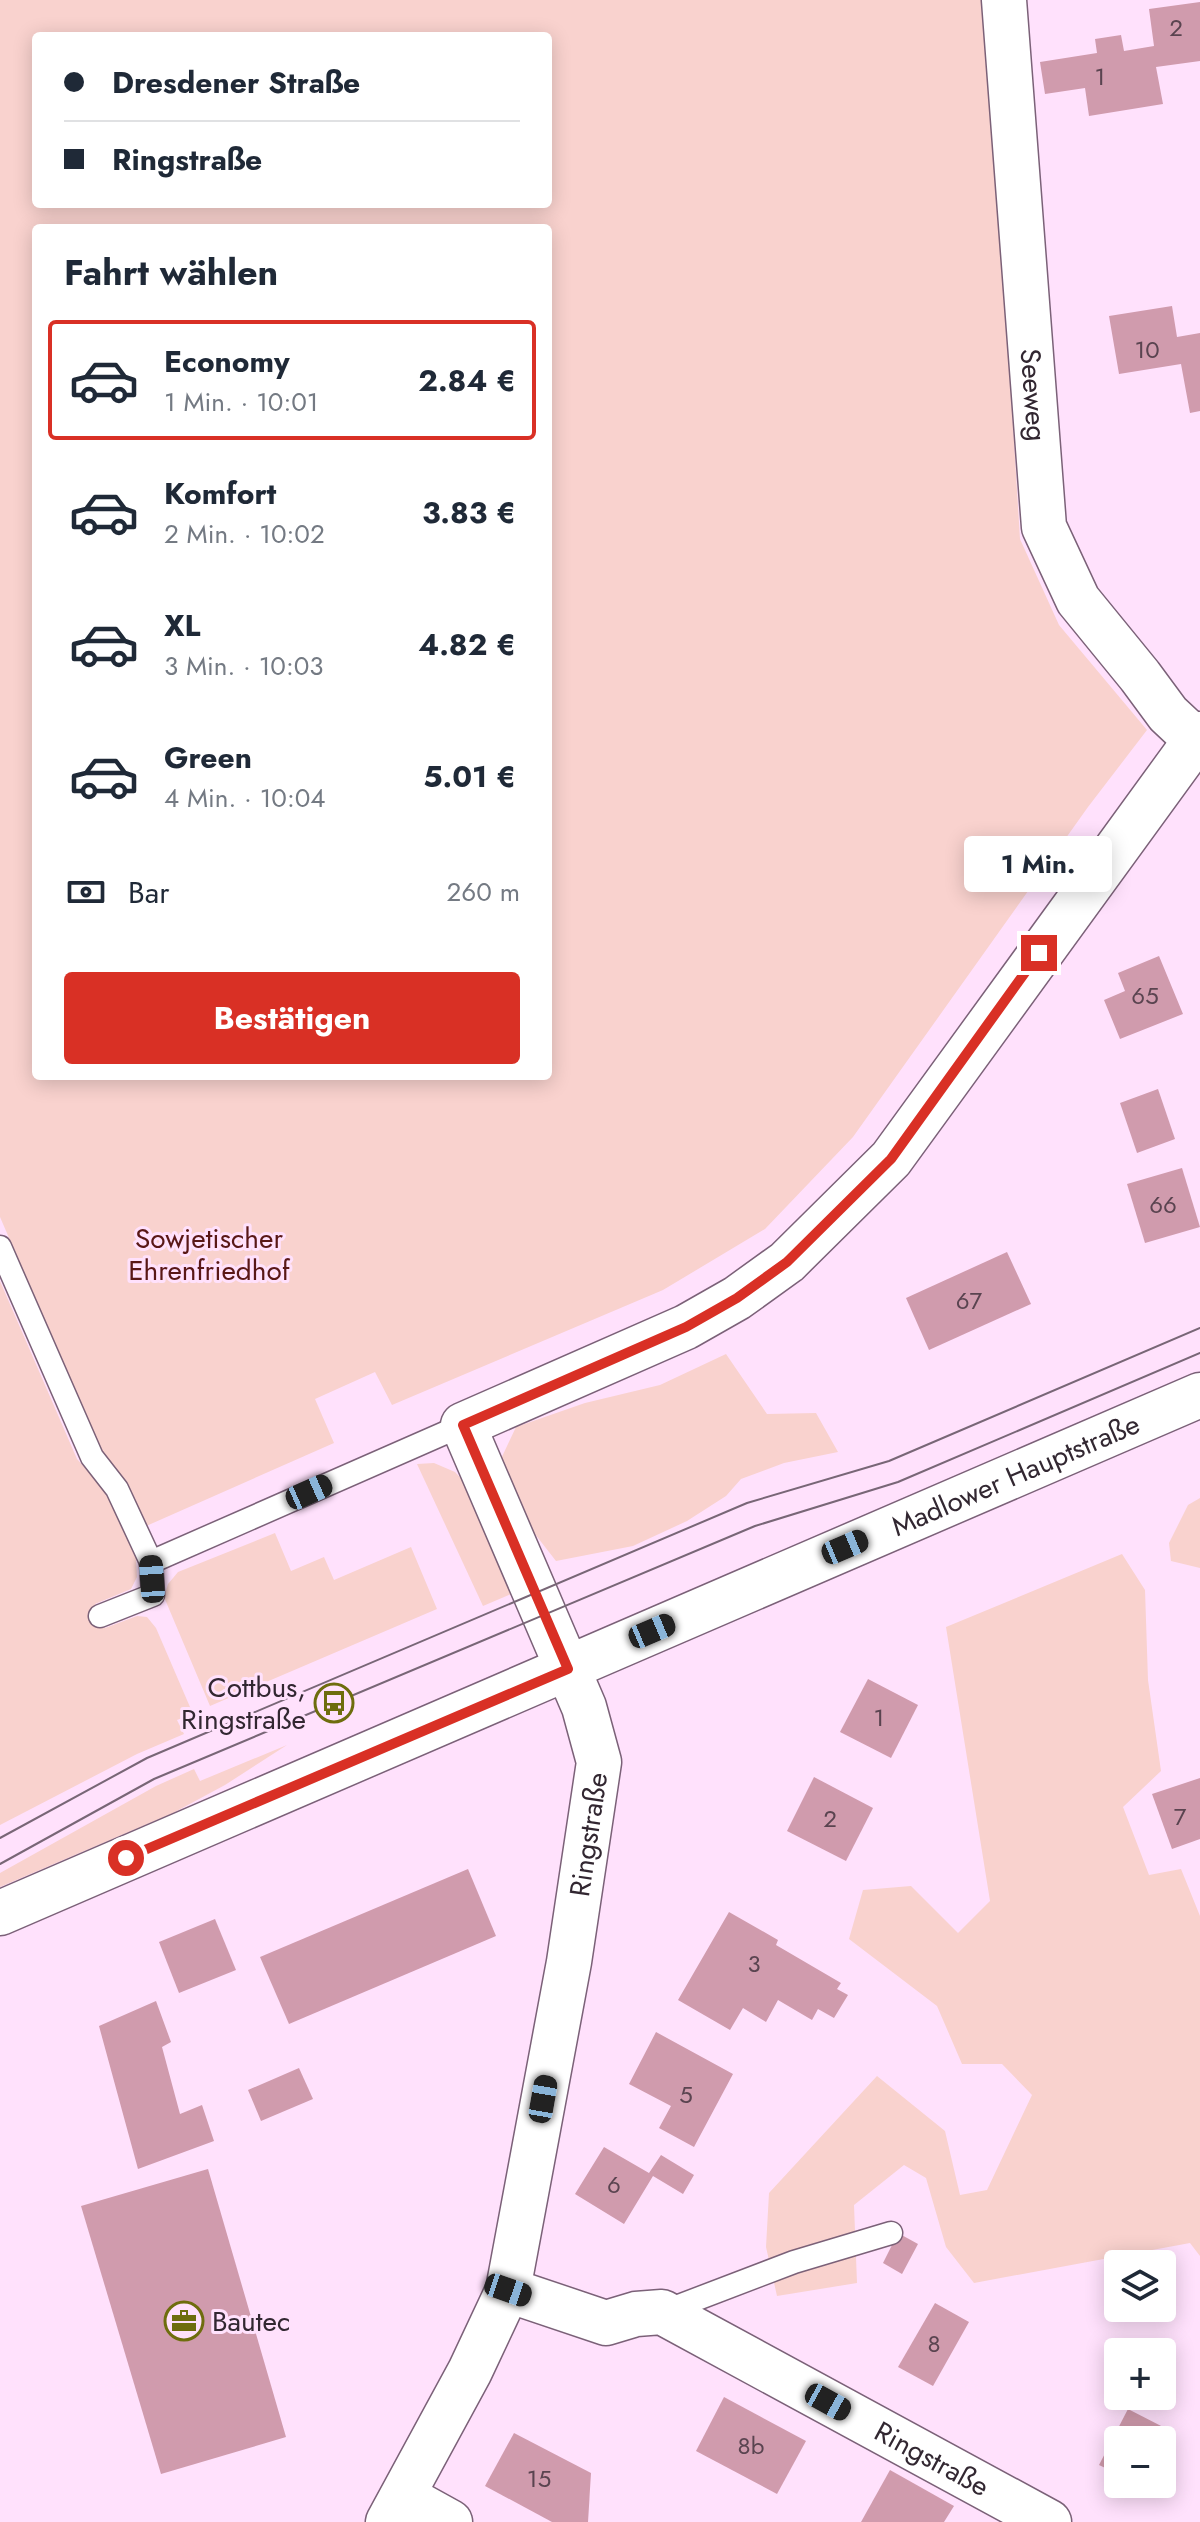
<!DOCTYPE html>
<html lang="de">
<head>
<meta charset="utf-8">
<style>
	:root { --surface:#fff; --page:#f2f2f3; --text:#1f2937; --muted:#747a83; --line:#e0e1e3; --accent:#d93025 }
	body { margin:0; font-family:Jost,sans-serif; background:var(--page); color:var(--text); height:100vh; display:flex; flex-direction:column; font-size:30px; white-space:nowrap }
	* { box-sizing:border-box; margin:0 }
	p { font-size:26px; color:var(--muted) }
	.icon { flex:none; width:44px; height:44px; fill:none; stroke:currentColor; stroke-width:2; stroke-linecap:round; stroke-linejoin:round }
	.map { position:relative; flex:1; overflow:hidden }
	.drawer { position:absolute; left:32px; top:224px; width:520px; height:856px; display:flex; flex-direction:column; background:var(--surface); border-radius:8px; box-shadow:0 4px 20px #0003 }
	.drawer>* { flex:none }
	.guide { position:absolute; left:32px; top:32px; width:520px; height:176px; border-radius:8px; box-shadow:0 4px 20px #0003; display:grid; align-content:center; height:176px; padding:0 32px; background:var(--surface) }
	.controls { position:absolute; left:1104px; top:2250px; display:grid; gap:16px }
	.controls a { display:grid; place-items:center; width:72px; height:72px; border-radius:8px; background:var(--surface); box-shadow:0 4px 20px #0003; font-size:40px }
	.end { position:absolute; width:36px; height:36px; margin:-18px; border:10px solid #d93025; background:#fff; box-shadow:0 0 0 4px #fff }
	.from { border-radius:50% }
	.bubble { position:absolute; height:56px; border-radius:8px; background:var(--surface); box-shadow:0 4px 20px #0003; font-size:26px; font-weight:700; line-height:56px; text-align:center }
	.car { position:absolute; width:24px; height:48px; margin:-24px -12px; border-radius:10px; box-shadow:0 0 6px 2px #0007; background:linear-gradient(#222 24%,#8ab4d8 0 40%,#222 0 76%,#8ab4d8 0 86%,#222 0) }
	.guide b { display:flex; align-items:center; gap:28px; height:76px; font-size:30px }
	.guide b+b { border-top:2px solid var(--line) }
	.guide i { width:20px; height:20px; background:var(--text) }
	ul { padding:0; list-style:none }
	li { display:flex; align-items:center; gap:24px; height:120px; margin:0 16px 12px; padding:0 16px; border:4px solid transparent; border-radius:8px }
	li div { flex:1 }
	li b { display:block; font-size:30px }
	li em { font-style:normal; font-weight:700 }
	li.current { border-color:var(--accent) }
	li>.icon { width:72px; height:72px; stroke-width:1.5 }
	h2 { padding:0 32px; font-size:36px; line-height:96px }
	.pay { display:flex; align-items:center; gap:20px; height:88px; padding:0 32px; font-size:30px }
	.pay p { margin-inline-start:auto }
	.cta { display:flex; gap:16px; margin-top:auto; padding:16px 32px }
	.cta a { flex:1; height:92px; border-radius:8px; background:var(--accent); color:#fff; font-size:32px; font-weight:700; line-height:92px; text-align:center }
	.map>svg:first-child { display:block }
	.green { fill:#f9d2ce; fill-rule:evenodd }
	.building { fill:#d09bad }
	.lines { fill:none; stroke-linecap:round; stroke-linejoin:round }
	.service-casing { stroke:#7b6178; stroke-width:25 }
	.minor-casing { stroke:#7b6178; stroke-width:47 }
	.primary-casing { stroke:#7b6178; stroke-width:47 }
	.service { stroke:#fff; stroke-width:22 }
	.minor { stroke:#fff; stroke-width:44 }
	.primary { stroke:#fff; stroke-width:44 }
	.tram { stroke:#786676; stroke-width:2 }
	.route { stroke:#d93025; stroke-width:10 }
	.labels { text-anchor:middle; stroke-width:6; stroke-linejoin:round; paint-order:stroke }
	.number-label { font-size:24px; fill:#5a4450 }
	.street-label { font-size:28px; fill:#322731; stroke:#ffe1fc }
	.park-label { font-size:28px; fill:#591716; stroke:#ffe1fc }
	.poi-label { font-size:28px; fill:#322731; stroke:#ffe1fc; text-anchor:end }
</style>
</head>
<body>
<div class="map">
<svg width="1200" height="2522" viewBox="0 0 1200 2522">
	<rect width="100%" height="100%" fill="#ffe1fc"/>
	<g class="green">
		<path d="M0 0H987L1020 539 1059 625 1147 730 1088 807 853 1137 765 1229 663 1290 392 1405 375 1372 315 1399 334 1443 144 1527 126 1485 99 1446 0 1217ZM36 36H548V204H36ZM36 228H548V1076H36Z"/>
		<polygon points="0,1281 77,1459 108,1493 136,1558 137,1577 131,1589 95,1604 105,1628 137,1616 147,1617 156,1628 193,1714 177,1720 184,1734 137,1754 0,1825"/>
		<polygon points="726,1354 767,1414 816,1413 838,1452 784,1463 741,1479 726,1496 687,1521 633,1546 556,1561 524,1520 499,1463 516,1427 585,1403 660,1385"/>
		<polygon points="434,1463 455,1472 471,1489 516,1592 483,1606 417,1464"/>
		<polygon points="1200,1498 1200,1568 1171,1561 1169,1543 1188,1505"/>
		<polygon points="275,1533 291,1571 324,1557 334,1580 411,1547 437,1609 210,1706 164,1597 168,1584 178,1572"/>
		<polygon points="1122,1554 1145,1590 1148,1680 1161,1771 1123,1807 1149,1875 1181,1869 1200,1916 1200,2256 1190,2243 974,2283 946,2247 926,2178 904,2165 854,2205 857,2283 777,2296 766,2247 769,2193 877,2076 945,2131 960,2195 987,2190 1032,2095 1002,2064 962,2064 937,2006 849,1939 863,1890 911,1886 958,1933 990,1901 946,1627"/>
		<polygon points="287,1745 225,1785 173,1813 0,1887 0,1873 156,1786 194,1769 200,1781"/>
	</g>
	<g class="building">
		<polygon points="1200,2 1200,61 1156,67 1163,104 1089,116 1085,88 1045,94 1040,62 1097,53 1095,39 1121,35 1124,51 1154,46 1149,9"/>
		<polygon points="1172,306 1177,337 1200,333 1200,411 1190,413 1181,364 1119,374 1109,316"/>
		<polygon points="1159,956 1183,1014 1120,1039 1104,1000 1125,991 1118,973"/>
		<polygon points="1158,1089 1175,1139 1137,1153 1120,1103"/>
		<polygon points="1182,1168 1200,1227 1145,1243 1127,1184"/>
		<polygon points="1007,1252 1031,1304 929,1350 906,1298"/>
		<polygon points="868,1679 918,1705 891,1758 840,1732"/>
		<polygon points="814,1777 873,1808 846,1861 787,1831"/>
		<polygon points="1200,1778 1200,1839 1172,1849 1152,1794"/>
		<polygon points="468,1869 496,1936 289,2024 260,1957"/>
		<polygon points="729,1912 778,1940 776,1945 841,1983 837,1989 848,1995 834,2018 818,2009 812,2020 778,2000 766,2022 743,2008 730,2030 678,2000"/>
		<polygon points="215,1919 236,1970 179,1993 159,1942"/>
		<polygon points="156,2001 171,2042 162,2047 180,2114 202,2105 214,2141 138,2169 99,2026"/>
		<polygon points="656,2032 733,2074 694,2147 659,2128 671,2106 629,2084"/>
		<polygon points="299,2068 313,2099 261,2121 248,2090"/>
		<polygon points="604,2147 649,2173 661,2155 694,2175 683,2194 653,2176 624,2224 575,2194"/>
		<polygon points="208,2169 286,2437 161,2474 81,2206"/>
		<polygon points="898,2233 918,2244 902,2274 883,2263"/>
		<polygon points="935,2303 969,2322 933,2386 898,2367"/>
		<polygon points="724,2397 806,2441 777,2494 696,2451"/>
		<polygon points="1128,2409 1167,2429 1162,2440 1118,2440 1118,2474 1099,2465"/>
		<polygon points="514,2433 591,2473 588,2522 552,2522 485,2486"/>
		<polygon points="890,2470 954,2506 944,2522 861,2522"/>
	</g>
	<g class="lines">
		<defs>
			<g id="service">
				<polyline points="0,1247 92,1457 117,1489 151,1562"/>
				<polyline points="100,1616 153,1595 151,1562 463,1425"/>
				<polyline points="663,2312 794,2262 891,2233"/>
			</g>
			<g id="minor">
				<path id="s1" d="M1004 0 1044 527 1078 600 1140 676 1168 714 1200 744"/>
				<path id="s2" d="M508 2290 606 2323 636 2314 662 2312 1049 2522"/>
				<polyline points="403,2496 450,2522"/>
				<path id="s3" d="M388 2522 470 2371 508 2290 569 1962 599 1762 584 1707 463 1425 686 1327 737 1298 787 1262 891 1159 1200 734"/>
			</g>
			<g id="primary">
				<path id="s4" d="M0 1913 1200 1395"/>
			</g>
		</defs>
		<use href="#service" class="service-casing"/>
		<use href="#minor" class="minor-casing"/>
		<use href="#primary" class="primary-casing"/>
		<use href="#service" class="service"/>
		<use href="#minor" class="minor"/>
		<use href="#primary" class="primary"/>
		<g class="tram">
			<polyline points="0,1838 147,1758 747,1503 889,1461 1200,1328"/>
			<polyline points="0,1864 154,1779 755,1526 898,1482 1200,1353"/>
		</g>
	</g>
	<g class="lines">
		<polyline class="route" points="126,1858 568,1669 463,1425 686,1327 737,1298 787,1262 891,1159 1039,953"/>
	</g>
	<defs>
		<symbol id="bus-ring" viewBox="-11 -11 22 22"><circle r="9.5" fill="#ffe1fc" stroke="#6e6d0d" stroke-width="1.5"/><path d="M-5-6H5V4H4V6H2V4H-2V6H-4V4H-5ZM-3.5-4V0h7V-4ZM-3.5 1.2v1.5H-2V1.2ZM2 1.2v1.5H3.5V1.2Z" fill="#6e6d0d"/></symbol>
		<symbol id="office-ring" viewBox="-11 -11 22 22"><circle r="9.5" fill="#ffe1fc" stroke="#6e6d0d" stroke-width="1.5"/><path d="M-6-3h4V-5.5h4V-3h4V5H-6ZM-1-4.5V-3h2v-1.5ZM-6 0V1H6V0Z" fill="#6e6d0d"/></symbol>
	</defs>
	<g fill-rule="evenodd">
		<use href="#bus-ring" x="312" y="1681" width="44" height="44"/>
		<use href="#office-ring" x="162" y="2299" width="44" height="44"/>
	</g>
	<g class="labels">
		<g class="number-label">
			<text x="1176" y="36">2</text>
			<text x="1100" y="85">1</text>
			<text x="1147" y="358">10</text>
			<text x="1145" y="1004">65</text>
			<text x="1163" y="1213">66</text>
			<text x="969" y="1309">67</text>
			<text x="879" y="1726">1</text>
			<text x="1180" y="1825">7</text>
			<text x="830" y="1827">2</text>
			<text x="754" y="1972">3</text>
			<text x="686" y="2103">5</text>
			<text x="614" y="2193">6</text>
			<text x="934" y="2352">8</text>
			<text x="751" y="2454">8b</text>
			<text x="539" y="2487">15</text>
		</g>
		<g class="street-label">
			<text dy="10" stroke="none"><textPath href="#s1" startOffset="396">Seeweg</textPath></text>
			<text dy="10" stroke="none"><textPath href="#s4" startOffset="1106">Madlower Hauptstraße</textPath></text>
			<text dy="10" stroke="none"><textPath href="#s3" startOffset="724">Ringstraße</textPath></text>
			<text dy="10" stroke="none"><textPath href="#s2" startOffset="468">Ringstraße</textPath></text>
		</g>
		<g class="park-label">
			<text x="209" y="1248">Sowjetischer<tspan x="209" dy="32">Ehrenfriedhof</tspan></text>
		</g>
		<g class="poi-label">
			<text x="306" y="1697">Cottbus,<tspan x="306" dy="32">Ringstraße</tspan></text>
			<text x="212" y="2331" text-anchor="start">Bautec</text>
		</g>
	</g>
</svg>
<div class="controls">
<a><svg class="icon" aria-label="layers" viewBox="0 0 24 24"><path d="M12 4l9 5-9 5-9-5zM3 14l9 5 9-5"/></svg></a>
<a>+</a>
<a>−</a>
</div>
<i class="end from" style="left:126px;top:1858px"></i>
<i class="end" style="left:1039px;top:953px"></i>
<div class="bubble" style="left:964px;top:836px;width:148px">1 Min.</div>
<i class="car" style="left:309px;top:1492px;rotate:66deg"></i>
<i class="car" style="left:845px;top:1547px;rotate:67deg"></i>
<i class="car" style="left:152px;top:1579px;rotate:356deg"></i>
<i class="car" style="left:652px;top:1631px;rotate:67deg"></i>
<i class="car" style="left:543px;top:2099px;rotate:10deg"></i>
<i class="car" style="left:508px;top:2290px;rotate:109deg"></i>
<i class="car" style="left:828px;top:2402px;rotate:119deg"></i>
<div class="guide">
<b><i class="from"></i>Dresdener Straße</b>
<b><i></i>Ringstraße</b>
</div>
<section class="drawer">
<h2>Fahrt wählen</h2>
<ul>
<li class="current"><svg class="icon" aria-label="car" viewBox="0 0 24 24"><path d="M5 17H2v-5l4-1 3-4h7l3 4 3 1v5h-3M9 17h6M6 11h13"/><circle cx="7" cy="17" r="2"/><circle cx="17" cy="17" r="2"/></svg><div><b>Economy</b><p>1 Min. · 10:01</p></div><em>2.84 €</em></li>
<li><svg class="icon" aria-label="car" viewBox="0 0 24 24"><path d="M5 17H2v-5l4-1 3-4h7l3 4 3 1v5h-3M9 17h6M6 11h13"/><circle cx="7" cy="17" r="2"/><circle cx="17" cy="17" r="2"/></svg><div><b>Komfort</b><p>2 Min. · 10:02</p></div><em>3.83 €</em></li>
<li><svg class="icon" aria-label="car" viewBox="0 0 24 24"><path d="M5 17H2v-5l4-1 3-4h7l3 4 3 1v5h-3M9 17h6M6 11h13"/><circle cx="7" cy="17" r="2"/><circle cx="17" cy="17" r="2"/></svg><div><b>XL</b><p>3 Min. · 10:03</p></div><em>4.82 €</em></li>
<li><svg class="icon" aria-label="car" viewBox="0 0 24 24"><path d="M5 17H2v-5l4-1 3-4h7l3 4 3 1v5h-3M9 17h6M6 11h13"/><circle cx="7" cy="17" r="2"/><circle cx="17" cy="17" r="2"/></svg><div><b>Green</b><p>4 Min. · 10:04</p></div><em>5.01 €</em></li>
</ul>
<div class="pay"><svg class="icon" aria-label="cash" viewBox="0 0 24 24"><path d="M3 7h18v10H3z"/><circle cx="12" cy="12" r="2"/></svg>Bar<p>260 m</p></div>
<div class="cta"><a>Bestätigen</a></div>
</section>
</div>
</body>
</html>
